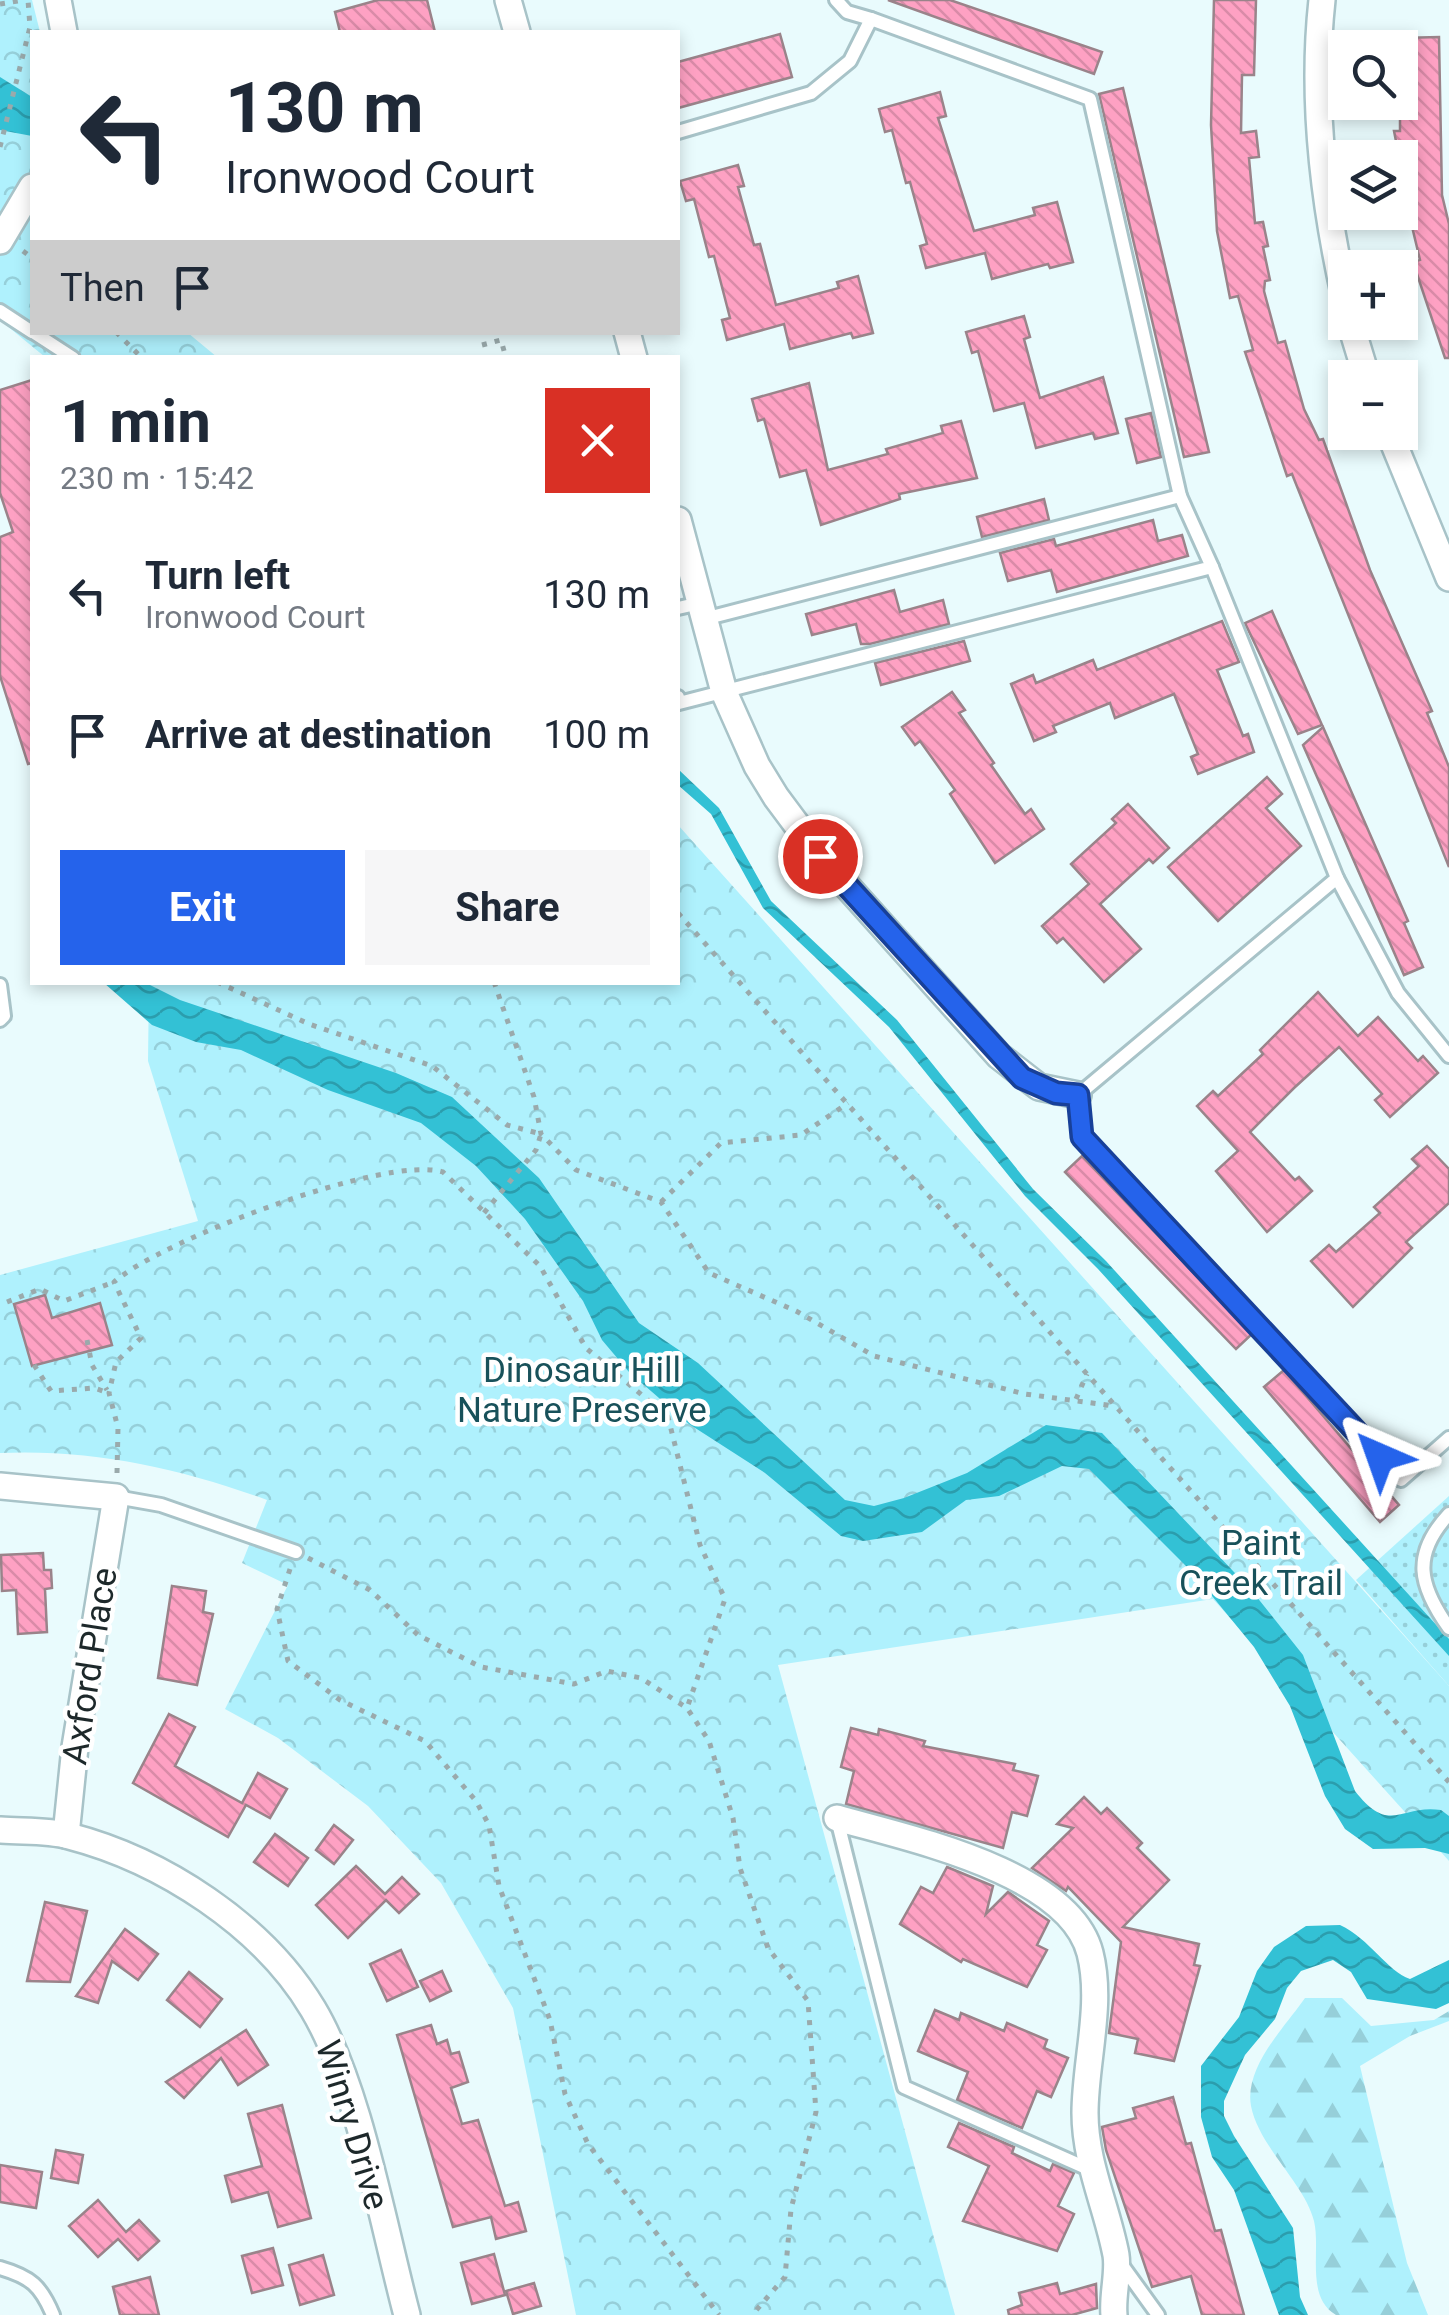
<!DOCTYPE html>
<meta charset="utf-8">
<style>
body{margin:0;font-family:Roboto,sans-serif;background:#f6f6f7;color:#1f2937;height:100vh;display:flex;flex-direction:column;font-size:38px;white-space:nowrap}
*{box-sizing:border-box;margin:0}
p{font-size:32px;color:#747a83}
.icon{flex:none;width:55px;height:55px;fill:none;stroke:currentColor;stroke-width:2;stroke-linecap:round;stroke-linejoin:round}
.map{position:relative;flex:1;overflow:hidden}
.details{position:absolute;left:30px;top:355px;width:650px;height:630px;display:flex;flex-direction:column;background:#fff;border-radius:0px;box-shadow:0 5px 15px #0003}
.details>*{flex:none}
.hud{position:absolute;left:30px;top:30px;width:650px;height:305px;border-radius:0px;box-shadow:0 5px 15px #0003;background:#fff;color:#1f2937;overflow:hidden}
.fabs{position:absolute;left:1328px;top:30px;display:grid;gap:20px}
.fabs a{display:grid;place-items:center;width:90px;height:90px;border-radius:0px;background:#fff;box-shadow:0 5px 15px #0003;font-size:50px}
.pin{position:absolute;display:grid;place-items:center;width:85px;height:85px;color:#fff;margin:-42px;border:5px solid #fff;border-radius:50%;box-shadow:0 2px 10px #0007}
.me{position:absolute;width:110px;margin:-55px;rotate:317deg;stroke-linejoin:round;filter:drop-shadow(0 0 8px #0008)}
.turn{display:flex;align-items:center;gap:35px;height:210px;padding:0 30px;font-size:45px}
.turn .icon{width:130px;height:130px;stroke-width:2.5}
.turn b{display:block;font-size:70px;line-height:85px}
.then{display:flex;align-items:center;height:95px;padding:0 30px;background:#0003;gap:20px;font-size:38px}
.round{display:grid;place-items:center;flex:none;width:105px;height:105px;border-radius:0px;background:#f6f6f7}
.summary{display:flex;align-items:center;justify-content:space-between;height:170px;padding:0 30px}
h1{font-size:60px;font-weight:700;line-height:75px}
.action{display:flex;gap:20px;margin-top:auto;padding:20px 30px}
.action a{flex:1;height:115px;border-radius:0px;background:#2563eb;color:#fff;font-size:40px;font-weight:700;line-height:115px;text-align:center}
.action a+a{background:#f6f6f7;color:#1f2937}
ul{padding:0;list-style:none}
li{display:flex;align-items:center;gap:30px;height:140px;padding:0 30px}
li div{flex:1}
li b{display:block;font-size:38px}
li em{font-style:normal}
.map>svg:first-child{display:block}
.grass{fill:url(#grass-dots)}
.forest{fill:url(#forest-firs)}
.park{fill:url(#park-crowns)}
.water{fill:url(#water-waves)}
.building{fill:url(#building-back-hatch);stroke:#9a838a;stroke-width:2.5}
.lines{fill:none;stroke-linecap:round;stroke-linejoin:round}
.lane-casing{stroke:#a8c3c8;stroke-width:18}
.street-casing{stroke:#a8c3c8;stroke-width:30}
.path{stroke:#9aaaac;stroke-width:5;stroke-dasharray:5 8;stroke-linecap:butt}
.lane{stroke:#fff;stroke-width:12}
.street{stroke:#fff;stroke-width:25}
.route-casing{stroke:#184099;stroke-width:25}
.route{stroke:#2563eb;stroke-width:18}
.labels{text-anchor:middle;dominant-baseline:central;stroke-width:9;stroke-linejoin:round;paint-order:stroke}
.park-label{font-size:35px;fill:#18515a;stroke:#fff}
.street-label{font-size:35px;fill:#1d282a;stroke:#fff}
</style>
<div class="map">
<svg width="1449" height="2315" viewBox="0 0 1449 2315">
<defs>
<pattern id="grass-dots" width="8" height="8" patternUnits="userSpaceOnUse" patternTransform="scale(2.5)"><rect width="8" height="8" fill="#aff1fd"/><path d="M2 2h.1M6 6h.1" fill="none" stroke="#96cfd9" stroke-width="1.8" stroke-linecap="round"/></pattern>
<pattern id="forest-firs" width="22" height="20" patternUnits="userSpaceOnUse" patternTransform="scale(2.5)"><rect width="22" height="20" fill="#aff1fd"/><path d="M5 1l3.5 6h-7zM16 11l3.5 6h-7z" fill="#96cfd9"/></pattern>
<pattern id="park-crowns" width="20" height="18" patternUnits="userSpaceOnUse" patternTransform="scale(2.5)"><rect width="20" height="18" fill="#aff1fd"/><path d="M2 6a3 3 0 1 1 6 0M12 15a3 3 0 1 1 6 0" fill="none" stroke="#96cfd9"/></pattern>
<pattern id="water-waves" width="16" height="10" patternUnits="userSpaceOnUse" patternTransform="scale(2.5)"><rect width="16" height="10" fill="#33c1d5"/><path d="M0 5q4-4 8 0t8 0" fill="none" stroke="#2b9dad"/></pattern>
<pattern id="building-back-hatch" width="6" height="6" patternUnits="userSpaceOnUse" patternTransform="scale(2.5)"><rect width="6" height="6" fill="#fea1c3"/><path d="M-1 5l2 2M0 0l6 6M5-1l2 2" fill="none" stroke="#d98ba8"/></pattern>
</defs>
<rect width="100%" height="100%" fill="#e9fbfd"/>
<path class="grass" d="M1449,1496v190l-93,-106z"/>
<path class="forest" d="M1305,1998h37l29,28 63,-6 15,-9v10l-39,15 -50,30 47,197 21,52h-92c-31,-18 -15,-65 -22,-94 -9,-37 -55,-74 -63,-115 -7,-39 34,-79 54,-108z"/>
<g class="park">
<path d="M0,0h32l8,32h-8v300l156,1 29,24h-172l-45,-37z"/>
<path d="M678,825l771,861v175l-236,-262 -435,66 177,650h-379l-63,-307 -72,-125 -73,-77 -90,-68 -53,-29 63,-124 -46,-22 25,-63c-88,-32 -174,-51 -267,-47v-178l198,-54 -50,-160 1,-78 529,-1z"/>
</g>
<g class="water">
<path d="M0,77l32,20v39l-32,-6z"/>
<path d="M678,769l41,39 52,93 126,119 136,169 73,72 343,378v17l-351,-387 -73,-73 -136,-169 -126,-119 -52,-94 -33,-29z"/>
<path d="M104,983h42l34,17 216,73 56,24 87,81 100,145 59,40 147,137 29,6 30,-8 63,-25 79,-48 56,8 150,158 51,64 52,136c35,45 45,13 86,19l8,6v38l-24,-6 -52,1 -28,-20 -20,-33 -35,-90 -36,-59 -60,-73 -105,-105 -27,-3 -63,30 -33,4 -44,32 -59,9 -22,-5 -76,-63 -76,-49 -60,-52 -27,-32 -19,-39 -58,-82 -49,-53 -55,-43 -93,-33 -87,-40 -45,-8 -44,-17z"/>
<path d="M1340,1925c30,14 47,46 70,54l39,-19v43l-13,6 -69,-10 -16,-27 -18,-12 -32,11 -14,17 -12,31 -30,36 -21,46v15l10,20 59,92 7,69 8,18h-29l-45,-125 -22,-33 -11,-40v-51l38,-49 18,-46 17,-24 32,-21z"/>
</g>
<g class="building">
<path d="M378,0h49l8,32h-95l-5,-20z"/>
<path d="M888,0h62l152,52 -8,22z"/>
<path d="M1214,0h42l-2,75h-12l-1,58 15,-2 3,26 -10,1 6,65 8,-1 5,24 -5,1 7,33 -5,1 -1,10 14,52 7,-2 19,68 15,31 4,-1 47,131 62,141 -5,2 22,54v100l-157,-393 -5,2 -42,-124 8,-2 -15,-54 -8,2 -13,-67 -6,-106z"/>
<path d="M780,34l12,43 -114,31v-46z"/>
<path d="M1439,37l3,158 7,29v134h-4l-32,-96 7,-2 -10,-42 -1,-36h-5l-10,-51h6v-93z"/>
<path d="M1123,88l86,364 -25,5 -85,-363z"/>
<path d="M940,92l6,24 -8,2 36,113 61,-16 -2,-7 24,-6 16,60 -23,6 -2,-4 -56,15 -7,-26 -59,15 -6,-22 7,-2 -17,-62 -4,1 -14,-53 -7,2 -6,-23z"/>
<path d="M738,165l6,21 -6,1 16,58 6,-1 16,61 63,-17 -2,-6 21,-6 15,57 -20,5 -2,-5 -61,16 -6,-25 -57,16 -5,-20 8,-2 -16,-62 -5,1 -15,-58 -8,2 -6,-20z"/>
<path d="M1024,316l6,21 -6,2 16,59 63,-21 15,56 -23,6 -2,-6 -57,15 -12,-45 -30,8 -16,-60 -6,2 -6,-21z"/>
<path d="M32,380v383l-4,1 -28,-88v-139l13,-5 -13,-39v-103z"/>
<path d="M809,383l19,87 60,-16 -2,-5 57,-16 -2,-7 20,-5 16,57 -78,16 1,5 -79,26 -15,-55 -26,7 -16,-58 -6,2 -6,-22z"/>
<path d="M1151,413l10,44 -24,6 -11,-44z"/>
<path d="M1044,499l5,21 -67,17 -5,-20z"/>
<path d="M1153,520l5,21 24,-6 6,21 -131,36 -6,-22 -43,11 -8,-28 54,-14 2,7z"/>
<path d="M894,590l6,22 43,-12 6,24 -79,20h-9l-5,-20 -44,11 -6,-21z"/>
<path d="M1272,611l50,114 -24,9 -53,-111z"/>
<path d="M1222,621l17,41 -22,8 26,66 5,-2 6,18 -56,22 -7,-17 7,-3 -24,-60 -59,24 -5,-15 -57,23 3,6 -22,9 -23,-57 22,-9 3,8 57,-23 4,10z"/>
<path d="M964,641l6,20 -89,24 -6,-22z"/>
<path d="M952,692l13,18 -6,3 35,50 -3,2 34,49 6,-5 13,20 -49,34 -45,-69 5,-4 -35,-49 -5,4 -13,-18z"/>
<path d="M1323,727l85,194 -4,2 19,44 -19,8 -101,-230z"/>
<path d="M1267,777l15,17 -16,14 35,38 -83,75 -50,-54z"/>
<path d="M1128,804l41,44 -16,15 -4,-4 -49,45 41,45 -37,33 -41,-44 -6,5 -15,-17 47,-42 -18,-20 45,-41 -4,-4z"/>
<path d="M1318,992l40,44 20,-19 40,44 5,-5 15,17 -48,44 -15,-17 7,-6 -43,-47 -45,41 -44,44 45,48 4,-3 13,14 -45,41 -51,-61 22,-20 -41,-45 16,-15 5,5 45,-42 -3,-4z"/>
<path d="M1427,1146l22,23v34l-43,39 6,6 -59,59 -42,-46 18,-16 7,7 44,-39 -6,-6 45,-41 -7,-7z"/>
<path d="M1082,1156l170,178 -16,15 -171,-177z"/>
<path d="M45,1295l7,23 48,-15 12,42 -80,21 -18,-62z"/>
<path d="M1284,1370l115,135 -19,17 -116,-135z"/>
<path d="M43,1553l1,17h7l1,18 -7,1 2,43 -29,2 -2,-44 -14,1 -1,-36z"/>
<path d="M172,1586l34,5 -3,21 10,2 -16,71 -39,-7z"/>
<path d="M169,1714l26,13 -20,39 67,37 16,-30 29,16 -17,29 -24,-13 -18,32 -95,-54z"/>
<path d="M851,1728l27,7 1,-6 46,12 -2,5 92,18 -2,6 25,6 -11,40 -15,-4 -9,36 -157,-44 8,-33 -13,-4z"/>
<path d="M1084,1797l17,17 6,-6 35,35 -5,5 32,32 -46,47 76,17 -5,21 6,1 -26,95 -39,-8 3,-14 -29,-6 12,-91 -53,-55 -2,4 -34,-23 41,-40 -16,-4z"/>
<path d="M334,1825l19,15 -19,24 -18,-14z"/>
<path d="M275,1834l33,24 -20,28 -34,-24z"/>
<path d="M356,1866l29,28 17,-17 17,17 -20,19 -13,-13 -38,38 -32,-33z"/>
<path d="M947,1867l46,19 -7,28 22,-22 41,29 -12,24 10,5 -20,37 -64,-28 -2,3 -61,-38 21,-37 12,6z"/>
<path d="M45,1902l42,9 -17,71 -43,-1z"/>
<path d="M125,1929l33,25 -20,26 -26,-19 -14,42 -22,-7z"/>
<path d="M401,1950l17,37 -31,14 -17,-37z"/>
<path d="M442,1971l9,20 -21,10 -10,-20z"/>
<path d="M189,1972l33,27 -22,28 -33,-27z"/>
<path d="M935,2010l24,10 2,-7 43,18 3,-8 40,17 -3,8 24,10 -17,39 -14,-6 -15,37 -65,-28 11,-28 -50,-21z"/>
<path d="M431,2025l6,19 10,-4 4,14 8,-2 9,30 -17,6 11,36 16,-4 27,86 13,-4 8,29 -30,8 -5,-22 -38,10 -56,-192z"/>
<path d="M246,2030l22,35 -30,20 -17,-27 -37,40 -18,-16z"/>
<path d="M1173,2097l13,47 5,-1 24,88 6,-1 23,85h-42l-11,-39 -39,11 -46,-137 -4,-23 34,-9 -3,-10z"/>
<path d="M282,2105l29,113 -33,9 -10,-35 -36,10 -7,-26 37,-10 -14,-52z"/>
<path d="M959,2123l55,24 -2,6 38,18 3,-7 21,9 -16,33 16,8 -17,37 -94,-30 26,-55 -41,-19z"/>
<path d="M56,2150l27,5 -5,28 -27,-5z"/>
<path d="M0,2165l42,7 -6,36 -36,-6z"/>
<path d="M98,2200l28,32 13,-12 20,21 -21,19 -20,-21 -20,18 -29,-31z"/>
<path d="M273,2248l10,37 -31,8 -10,-37z"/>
<path d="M494,2254l11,41 -33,9 -11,-41z"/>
<path d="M323,2255l11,40 -34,10 -11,-40z"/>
<path d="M150,2277l9,38h-39l-7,-28z"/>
<path d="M534,2283l7,23 -28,8 -7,-23z"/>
<path d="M1057,2283l3,11 36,-10 1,24 -25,7h-63l-1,-5 14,-5 -3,-12z"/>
</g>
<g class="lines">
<defs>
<g id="lane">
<path d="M836,0l11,12 24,7"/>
<path d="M678,132l133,-39 39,-32 21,-42 219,80 90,397 -476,123"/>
<path d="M0,311l32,21"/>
<path d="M33,332l40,26"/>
<path d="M1212,567l125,311 -259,217 4,42 319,343 48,-42"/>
<path d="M678,608l22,-5"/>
<path d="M678,697l1,6 533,-136 -32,-71"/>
<path d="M1337,878l61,115 51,63"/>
<path d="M0,985l4,31 -4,4"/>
<path d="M116,1497l45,8 135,47"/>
<path d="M1449,1514c-38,41 -30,72 0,114"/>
<path d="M837,1819l67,268 189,84"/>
<path d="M1119,2261l39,54"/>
<path d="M0,2268c31,9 41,18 53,47"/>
</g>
<g id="street">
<path d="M58,0l6,32"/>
<path d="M508,0l9,32"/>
<path d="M1322,0c-11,100 1,200 23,298"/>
<path d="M0,241l32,-54"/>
<path d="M1350,322l17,56"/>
<path d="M627,332l7,26"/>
<path d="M1389,432l60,146"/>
<path d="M678,520l46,172 33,74 19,31 44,59 179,200 40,31 39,8"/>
<path d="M0,1486l116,11 -41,250 -9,88"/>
<path d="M837,1818c69,20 232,53 253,135 13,51 -5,109 -5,160 0,50 22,94 31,142 3,18 -4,40 -2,60"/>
<path d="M0,1830c22,2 47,0 69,6 93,24 194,89 244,173 46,77 70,216 94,306"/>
</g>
</defs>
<use href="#lane" class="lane-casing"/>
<use href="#street" class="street-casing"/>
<g class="path">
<path d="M0,4l24,-4"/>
<path d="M0,147l30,-120 -2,-27"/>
<path d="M23,251l9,7"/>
<path d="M116,332l26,26"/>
<path d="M482,345l19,-5 5,18"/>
<path d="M678,913l771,869"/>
<path d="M217,982l92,42 123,42 75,59 34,9 -5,16 -53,64"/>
<path d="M494,982l40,115 7,37 35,36 85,32 48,71 87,38 78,45 151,38 89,12"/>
<path d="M661,1202l60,-59 80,-8 47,-32"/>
<path d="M7,1302l33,-13 24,12 50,-19"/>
<path d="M87,1340l5,25 15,25"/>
<path d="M34,1365l17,26 43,-3 15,5"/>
<path d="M1076,1399l11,-25"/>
<path d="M117,1473l1,-45 -9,-35 7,-31 25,-24 -27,-56c46,-41 272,-128 329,-110l97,94 46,82 82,69 32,128 25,54 -38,109"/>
<path d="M308,1558l62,32 48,45 63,32 93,17 33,-13 34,7 46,30 22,33 24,77 7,50 28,80 40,53 8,111 -25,97 -6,68 -33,38"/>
<path d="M290,1569l-13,40 11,52 52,39 85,41 51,60 13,24 10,61 51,134 15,74 23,50 131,171"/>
</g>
<use href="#lane" class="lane"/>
<use href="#street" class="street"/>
</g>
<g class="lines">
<defs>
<path id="route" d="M820,856l202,222 34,15 22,2 4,42 298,320"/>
</defs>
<use href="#route" class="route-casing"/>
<use href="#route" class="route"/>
</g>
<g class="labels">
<g class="park-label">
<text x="582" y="1370">Dinosaur Hill<tspan x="582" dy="40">Nature Preserve</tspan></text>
<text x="1261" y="1543">Paint<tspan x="1261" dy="40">Creek Trail</tspan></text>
</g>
<g class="street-label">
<text transform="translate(90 1666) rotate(-81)">Axford Place</text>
<text transform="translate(352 2125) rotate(73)">Winry Drive</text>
</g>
</g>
</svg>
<div class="fabs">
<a><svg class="icon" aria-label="search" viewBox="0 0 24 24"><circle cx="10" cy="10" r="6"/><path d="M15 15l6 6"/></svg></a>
<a><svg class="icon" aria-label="layers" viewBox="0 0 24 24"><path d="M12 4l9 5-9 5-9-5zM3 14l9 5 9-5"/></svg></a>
<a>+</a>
<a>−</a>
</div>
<div class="pin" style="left:820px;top:856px;background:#d93025"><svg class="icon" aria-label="arrive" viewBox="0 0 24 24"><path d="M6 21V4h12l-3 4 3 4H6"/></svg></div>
<svg class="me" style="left:1380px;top:1457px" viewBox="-20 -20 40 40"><path d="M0-17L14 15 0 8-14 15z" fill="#2563eb" stroke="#fff" stroke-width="4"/></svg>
<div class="hud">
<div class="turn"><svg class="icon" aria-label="left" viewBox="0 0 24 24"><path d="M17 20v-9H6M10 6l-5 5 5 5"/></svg><div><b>130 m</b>Ironwood Court</div></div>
<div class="then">Then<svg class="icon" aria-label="arrive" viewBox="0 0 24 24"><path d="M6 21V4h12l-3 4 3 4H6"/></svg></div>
</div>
<section class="details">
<div class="summary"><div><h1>1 min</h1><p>230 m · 15:42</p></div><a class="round" style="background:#d93025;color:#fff"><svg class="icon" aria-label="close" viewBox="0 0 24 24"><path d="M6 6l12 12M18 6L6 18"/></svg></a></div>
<ul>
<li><svg class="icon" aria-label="left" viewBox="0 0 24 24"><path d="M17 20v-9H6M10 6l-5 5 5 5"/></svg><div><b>Turn left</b><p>Ironwood Court</p></div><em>130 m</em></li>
<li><svg class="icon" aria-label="arrive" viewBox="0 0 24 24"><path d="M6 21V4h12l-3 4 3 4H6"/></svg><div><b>Arrive at destination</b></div><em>100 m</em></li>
</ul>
<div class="action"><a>Exit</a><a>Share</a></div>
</section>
</div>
